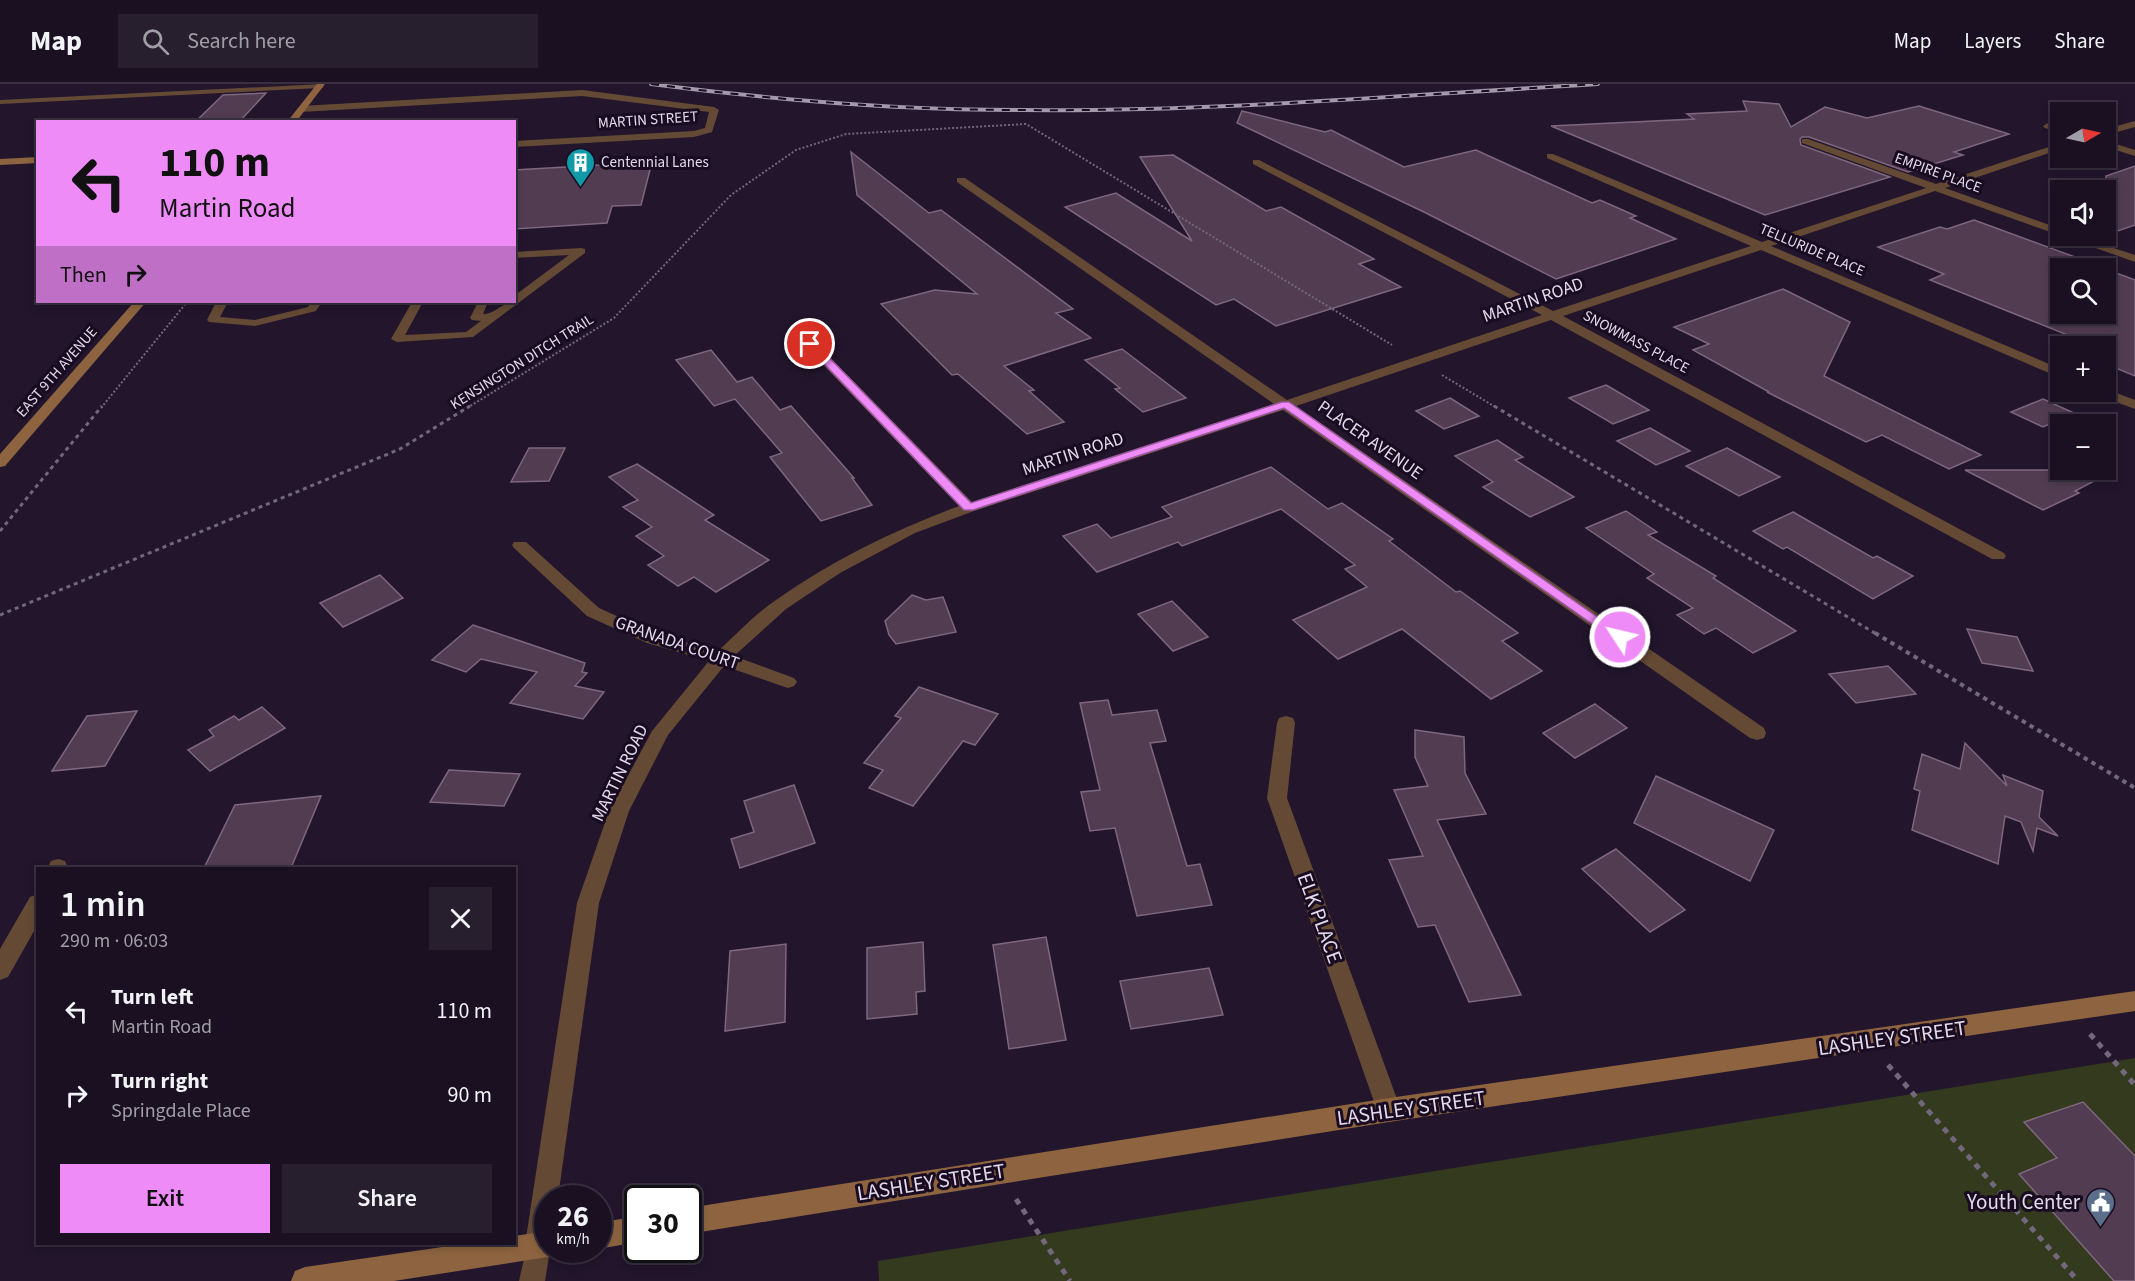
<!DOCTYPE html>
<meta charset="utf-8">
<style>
body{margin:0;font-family:"Source Sans 3",sans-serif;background:#271e2e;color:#f1f3f6;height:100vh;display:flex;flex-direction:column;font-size:22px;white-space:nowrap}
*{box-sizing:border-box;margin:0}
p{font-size:20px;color:#9f9da5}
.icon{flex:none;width:33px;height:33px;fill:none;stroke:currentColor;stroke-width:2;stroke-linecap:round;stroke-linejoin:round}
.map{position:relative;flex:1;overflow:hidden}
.panel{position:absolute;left:36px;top:783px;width:480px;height:378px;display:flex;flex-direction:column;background:#1a1021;border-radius:0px;box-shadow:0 3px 9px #0003,0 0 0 2px #38303f}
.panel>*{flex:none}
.hud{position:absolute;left:36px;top:36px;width:480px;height:183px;border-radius:0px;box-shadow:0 3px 9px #0003,0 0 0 2px #38303f;background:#ef8bf7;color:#111;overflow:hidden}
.needle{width:39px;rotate:81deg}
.controls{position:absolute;left:2050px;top:18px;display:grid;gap:12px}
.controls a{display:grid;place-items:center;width:66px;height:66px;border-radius:0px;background:#1a1021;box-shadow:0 3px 9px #0003,0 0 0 2px #38303f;font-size:30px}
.speed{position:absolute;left:534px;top:1101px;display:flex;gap:12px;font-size:30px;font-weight:700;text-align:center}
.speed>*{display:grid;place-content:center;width:78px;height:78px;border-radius:50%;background:#1a1021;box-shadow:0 3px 9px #0003,0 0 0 2px #38303f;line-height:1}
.speed small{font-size:15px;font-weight:400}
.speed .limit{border:3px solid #111;border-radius:9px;background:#fff;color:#111}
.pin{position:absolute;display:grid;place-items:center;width:51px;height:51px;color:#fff;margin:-26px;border:3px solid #fff;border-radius:50%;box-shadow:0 2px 6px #0007}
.me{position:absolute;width:66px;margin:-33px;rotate:305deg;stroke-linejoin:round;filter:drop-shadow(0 0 4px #0008)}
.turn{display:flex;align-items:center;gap:21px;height:126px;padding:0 24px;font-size:27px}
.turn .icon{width:78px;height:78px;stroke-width:2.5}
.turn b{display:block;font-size:42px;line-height:51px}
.then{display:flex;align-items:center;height:57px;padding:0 24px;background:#0003;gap:12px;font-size:22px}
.round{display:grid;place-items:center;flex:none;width:63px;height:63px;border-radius:0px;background:#271e2e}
.summary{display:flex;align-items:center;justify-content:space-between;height:102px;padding:0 24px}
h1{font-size:36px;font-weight:600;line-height:45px}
.primary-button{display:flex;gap:12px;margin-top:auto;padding:12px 24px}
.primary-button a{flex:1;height:69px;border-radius:0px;background:#ef8bf7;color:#111;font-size:24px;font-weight:600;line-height:69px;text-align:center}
.primary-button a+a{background:#271e2e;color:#f1f3f6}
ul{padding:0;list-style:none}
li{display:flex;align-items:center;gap:18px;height:84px;padding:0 24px}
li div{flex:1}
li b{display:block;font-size:22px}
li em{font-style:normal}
header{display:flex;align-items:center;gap:36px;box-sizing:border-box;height:84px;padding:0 30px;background:#1a1021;border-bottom:2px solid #38303f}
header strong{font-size:28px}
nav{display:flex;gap:33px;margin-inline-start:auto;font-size:21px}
.search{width:420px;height:54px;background:#271e2e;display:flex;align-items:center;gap:15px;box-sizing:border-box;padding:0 21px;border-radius:0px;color:#9f9da5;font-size:22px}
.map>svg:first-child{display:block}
.green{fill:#343a1e}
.building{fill:#513c52;stroke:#7e677e;stroke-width:1.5}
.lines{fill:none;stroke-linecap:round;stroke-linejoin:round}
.path-far3{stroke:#72677b;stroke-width:2;stroke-dasharray:2 2;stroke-linecap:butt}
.path-far2{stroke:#72677b;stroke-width:3;stroke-dasharray:4 4;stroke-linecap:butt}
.path-far1{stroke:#72677b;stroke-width:4;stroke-dasharray:4.5 4.5;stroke-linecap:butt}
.path{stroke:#72677b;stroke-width:5;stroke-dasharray:6 6;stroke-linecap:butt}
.lane{fill:#644a34;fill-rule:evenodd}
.street{fill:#644a34;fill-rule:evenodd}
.secondary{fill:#8d643f;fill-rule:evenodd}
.rail-casing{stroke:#a399ab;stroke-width:4}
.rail{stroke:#190c22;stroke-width:2;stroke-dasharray:8;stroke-linecap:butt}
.route{fill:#ef8bf7;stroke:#9b5aa1;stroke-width:1.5}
.labels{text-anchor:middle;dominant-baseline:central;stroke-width:6;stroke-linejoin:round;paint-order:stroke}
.far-street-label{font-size:15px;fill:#e2d9e9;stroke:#190c22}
.far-poi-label{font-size:15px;fill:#e2d9e9;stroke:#190c22;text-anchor:start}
.street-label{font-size:18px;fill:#e2d9e9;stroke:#190c22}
.near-street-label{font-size:21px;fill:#e2d9e9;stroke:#190c22}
.near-poi-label{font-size:21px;fill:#e2d9e9;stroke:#190c22;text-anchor:end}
</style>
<header>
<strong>Map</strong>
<div class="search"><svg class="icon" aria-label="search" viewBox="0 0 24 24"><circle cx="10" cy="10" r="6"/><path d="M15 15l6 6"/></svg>Search here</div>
<nav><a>Map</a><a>Layers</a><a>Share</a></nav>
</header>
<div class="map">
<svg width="2135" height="1197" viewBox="0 0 2135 1197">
<rect width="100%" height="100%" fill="#22152c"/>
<path class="green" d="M2135,974v223h-1256l-1,-20z"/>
<g class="building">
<path d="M266,9l-27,29h-44l28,-27z"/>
<path d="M1743,17l36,3 12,23 34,-20 42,11 52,-12 90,28 -55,18 9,3 -55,17 -99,-35h-7l-2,2 1,6 89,32 -125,38 -214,-89 143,-7 -7,-5 60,-3z"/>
<path d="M1242,27l83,21 6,-2 73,37 72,-17 116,53 8,-3 36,16 -6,2 46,21 -120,40 -132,-67 -187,-89z"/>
<path d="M851,68l78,61 12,-3 132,99 -17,4 35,25 -87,28 30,24 -5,1 35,31 -37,12 -69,-60 -6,1 -71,-71 54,-14 42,4 -120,-99z"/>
<path d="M1173,71l93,56 15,-4 93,52 -15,5 42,23 -125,39 -42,-27 -18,6 -151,-98 51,-14 76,48 -52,-84z"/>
<path d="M652,78l-11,43 -29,1 -5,17 -93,6v-59z"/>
<path d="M2135,82v59l-29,10v-59z"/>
<path d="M1974,136l131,48h-44v46h45v-45l29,11v96l-29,-12v-18h-11l-165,-66 14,-6 -66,-27 62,-20 7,2z"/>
<path d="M1783,205l67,33 -26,54 157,79 -32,14 -67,-34 -16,7 -99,-50h2l-76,-42 16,-6 -35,-17z"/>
<path d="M1122,265l64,49 -43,14 -28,-23 5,-1 -35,-28z"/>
<path d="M711,266l26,32 15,-5 28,33 11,-4 63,72h-2l20,27 -51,16 -51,-64 12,-4 -47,-54 -21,7 -38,-46z"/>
<path d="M1606,301l43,25 -36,14 -44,-26z"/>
<path d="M1450,314l29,18 -35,13 -28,-18z"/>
<path d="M2043,315l31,14 -31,14 -32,-15z"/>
<path d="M1650,344l40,23 -34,14 -39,-24z"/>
<path d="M1497,356l26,17 -8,3 59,37 -44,20 -47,-30 10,-5 -38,-26z"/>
<path d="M529,364h36l-16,33 -38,1z"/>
<path d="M1727,364l53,29 -41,19 -53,-30z"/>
<path d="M637,380l77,51 -9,5 64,40 -53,32 -22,-15 -16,9 -30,-21 16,-9 -28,-20 16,-9 -29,-20 15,-7 -29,-23z"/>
<path d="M1271,383l57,42 14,-6 51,36 -4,2 67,51 4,-1 58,42 -16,8 40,30 -51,28 -89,-70 -64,30 -45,-39 74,-33 -22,-18 10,-4 -74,-56 -99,37 -4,-4 -81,30 -34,-36 34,-12 14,14 61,-21 -10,-10z"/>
<path d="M1965,386h150l-40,21 4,2 -36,17z"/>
<path d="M1626,427l31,21 -9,3 68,41 -3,2 83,53 -43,22 -37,-25 -12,6 -27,-19 16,-7 -46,-30 7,-4 -68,-46z"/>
<path d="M1793,428l80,46 4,-2 36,20 -40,23 -86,-52 -4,2 -30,-18z"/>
<path d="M380,491l23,23 -60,29 -23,-24z"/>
<path d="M912,511l14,5 17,-3 13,35 -60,12 -7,-9 -4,-14z"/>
<path d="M1172,517l36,36 -35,14 -35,-37z"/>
<path d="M473,541l112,38 -3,9 5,1 -12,13 29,6 -21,27 -73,-16 27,-31 -56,-13 -15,13 -34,-12z"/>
<path d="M1967,545l50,8 16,34 -51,-8z"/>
<path d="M1888,582l28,28 -60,9 -27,-29z"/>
<path d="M919,603l79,27 -23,31 -12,-4 -50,65 -44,-18 14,-18 -19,-7 37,-45 -6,-2z"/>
<path d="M1108,616l4,15 45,-5 9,31 -16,2 37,123 13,-2 12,41 -75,11 -22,-88 -25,3 -9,-39 19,-2 -20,-87z"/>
<path d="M1595,620l32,24 -52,30 -32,-25z"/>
<path d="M262,623l23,21 -75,43 -22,-21 26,-14 -5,-6 25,-14 5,4z"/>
<path d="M137,627l-32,55 -53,5 35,-55z"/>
<path d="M1415,646l49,7 1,36 21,41 -49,6 84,175 -52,7 -34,-77 -17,2 -29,-67 34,-4 -29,-66 34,-4 -13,-29z"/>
<path d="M1965,659l42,43 -4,-11 40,16 -4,26 19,19 -21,-8 -4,23 -12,-29 -16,-6 -7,48 -86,-34 8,-39 -6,-2 8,-35 38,15z"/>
<path d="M449,686l71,4 -16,32 -74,-4z"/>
<path d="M1656,692l118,54 -24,51 -116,-58z"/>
<path d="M794,701l21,58 -75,25 -9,-29 23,-7 -10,-31z"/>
<path d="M321,712l-30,72h-87l31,-63z"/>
<path d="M1616,765l69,61 -35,22 -68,-63z"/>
<path d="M1046,853l20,103 -57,9 -16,-104z"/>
<path d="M923,858l2,49 -9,1 1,22 -50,5v-71z"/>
<path d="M786,860l-1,78 -60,9 5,-80z"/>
<path d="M1209,884l14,47 -92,14 -11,-48z"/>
<path d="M2083,1018l52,54v125h-21l-95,-107 38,-16 -33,-36z"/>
</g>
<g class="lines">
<g class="path-far3">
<path d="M1442,291l55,33"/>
<path d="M101,324l86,-106"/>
<path d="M467,324l147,-90 117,-123 65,-45 50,-16 180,-10 366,221"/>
</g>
<g class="path-far2">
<path d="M1494,322l384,229"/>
<path d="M0,447l102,-125"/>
<path d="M0,531l400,-166 70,-43"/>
</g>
<path class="path-far1" d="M1875,549l260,155"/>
<g class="path">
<path d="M2090,950l45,51"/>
<path d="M1888,981l190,216"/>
<path d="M1016,1115l54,82"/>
</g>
<g class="lane">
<path d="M323,0v4h-3l-320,16v-4z"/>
<path d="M581,164l4,1v4l-112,84 -76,5 -6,-3 21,-37h11l-18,33 61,-3 15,-11 -9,-1 -2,-2 8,-16h10l-5,12c13,0 19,-12 31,-12v-6l55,-41 -55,3v-6z"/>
<path d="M216,218h12l-8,15 35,3 53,-13 3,-5h11l-6,9 -61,15 -46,-4 -2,-2z"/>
<path d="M538,1149l9,3 1,14h2l-5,31h-26l10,-45z"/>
</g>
<g class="street">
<path d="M582,6l132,17 5,3 -7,22 -18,5 -180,10v-6l180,-10 11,-3 4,-16 -127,-16 -281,16 -4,-3 4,-3z"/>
<path d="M2135,37v6l-29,8v-6z"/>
<path d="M2048,39l13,4v6l-16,-5 -2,-2z"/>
<path d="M1802,55h6l128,45 125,-41v6l-116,39 116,41v7h16l58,19v7l-200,-71 -164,55 290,123v9l-300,-128 -198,66 441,237 2,3 -2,3h-12l-441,-239 -255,86 468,322 2,5 -2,5 -7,2 -7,-2 -467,-328 -309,101 -59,22 -75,40 -54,36 -52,47 60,22 3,4 -3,4 -6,2 -6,-2 -58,-20 -56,69 -39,76 -30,92 -41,295h-10v52h2l-3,4 -9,4 -9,-4 -4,-9 52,-342 32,-92 43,-80 57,-70 -62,-18 -60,-27 -73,-68 -2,-3 2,-3h12l73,66 60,27 59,16c19,-17 37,-37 58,-51 57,-40 118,-70 183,-94l-153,-159 -2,-3 2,-3h8l158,161 302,-98 -317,-222v-4h8l322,222 255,-85 -289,-151v-4h6l294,151 198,-65 -204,-88v-4h6l209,88 164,-54 -124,-45z"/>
<path d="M2106,57l29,9v6l-29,-9z"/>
<path d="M2106,305l29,11v9l-38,-14 -2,-3h11z"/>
<path d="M1286,632l7,2 2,5 -8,75 114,312 -3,8 -9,4 -9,-4 -3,-8 -110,-312 10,-75 2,-5z"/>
<path d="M58,775l7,2 3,7h-21l4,-7z"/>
<path d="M38,810v30l-30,53 -8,3v-31l30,-52z"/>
</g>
<g class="secondary">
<path d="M317,0h8l-29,38h-9z"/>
<path d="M38,73v6l-38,2v-6z"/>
<path d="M134,218h12l-141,164 -5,1v-13z"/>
<path d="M2135,907v20l-746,111 -701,112v-26l701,-110z"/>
<path d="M638,1132v26l-40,7v-26z"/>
<path d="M548,1147v19h11l-2,3 -9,4 -154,24h-103l4,-10 10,-4 158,-23h51v-8z"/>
</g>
<defs>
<path id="rail" d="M651,0c123,16 246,26 371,26 192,2 384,-15 576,-26"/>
</defs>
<use href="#rail" class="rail-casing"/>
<use href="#rail" class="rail"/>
</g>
<path class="route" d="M807,258h7l157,161 311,-101h7l337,235 -2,3h-9l-331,-232 -311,102h-9l-157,-164z"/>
<defs>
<symbol id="building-pin" viewBox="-11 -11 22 30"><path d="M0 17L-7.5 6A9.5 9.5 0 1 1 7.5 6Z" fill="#0f9aa8" stroke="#190c22"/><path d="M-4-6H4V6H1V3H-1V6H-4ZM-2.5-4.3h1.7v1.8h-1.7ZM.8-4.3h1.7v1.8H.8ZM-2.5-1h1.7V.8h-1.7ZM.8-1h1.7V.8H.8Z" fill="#fff"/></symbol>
<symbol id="civic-pin" viewBox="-11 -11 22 30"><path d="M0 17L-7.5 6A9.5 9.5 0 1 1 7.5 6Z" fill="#5c6f8a" stroke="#190c22"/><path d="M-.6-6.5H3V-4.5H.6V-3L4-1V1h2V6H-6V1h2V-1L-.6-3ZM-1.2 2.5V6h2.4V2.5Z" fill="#fff"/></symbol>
</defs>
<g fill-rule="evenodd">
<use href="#building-pin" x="564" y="62" width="33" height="45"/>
<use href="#civic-pin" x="2084" y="1102" width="33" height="45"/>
</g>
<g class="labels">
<g class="far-street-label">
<text transform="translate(648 36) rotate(-4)">MARTIN STREET</text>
<text transform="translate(1938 89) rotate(20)">EMPIRE PLACE</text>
<text transform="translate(1812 166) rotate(23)">TELLURIDE PLACE</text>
<text transform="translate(1636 258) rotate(28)">SNOWMASS PLACE</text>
<text transform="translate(522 278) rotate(-32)">KENSINGTON DITCH TRAIL</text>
<text transform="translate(57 288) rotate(-49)">EAST 9TH AVENUE</text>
</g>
<g class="far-poi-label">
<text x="601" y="78">Centennial Lanes</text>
</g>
<g class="street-label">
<text transform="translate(1533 216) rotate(-19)">MARTIN ROAD</text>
<text transform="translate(1370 356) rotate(35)">PLACER AVENUE</text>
<text transform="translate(1073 370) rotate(-18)">MARTIN ROAD</text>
<text transform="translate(677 559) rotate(19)">GRANADA COURT</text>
<text transform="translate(620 689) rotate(-64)">MARTIN ROAD</text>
</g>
<g class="near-street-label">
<text transform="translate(1320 834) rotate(70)">ELK PLACE</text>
<text transform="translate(1892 954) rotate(-8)">LASHLEY STREET</text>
<text transform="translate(1411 1024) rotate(-8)">LASHLEY STREET</text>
<text transform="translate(931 1098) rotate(-9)">LASHLEY STREET</text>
</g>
<g class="near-poi-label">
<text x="2080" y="1118">Youth Center</text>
</g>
</g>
</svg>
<div class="controls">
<a><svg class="needle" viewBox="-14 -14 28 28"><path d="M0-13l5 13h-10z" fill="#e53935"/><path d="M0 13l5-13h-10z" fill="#9f9da5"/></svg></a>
<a><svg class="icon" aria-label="sound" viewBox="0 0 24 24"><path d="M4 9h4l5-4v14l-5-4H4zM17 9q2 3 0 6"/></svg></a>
<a><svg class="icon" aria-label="search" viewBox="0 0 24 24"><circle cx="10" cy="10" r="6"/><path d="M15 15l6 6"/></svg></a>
<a>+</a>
<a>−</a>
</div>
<div class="speed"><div>26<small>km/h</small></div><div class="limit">30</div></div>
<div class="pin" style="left:810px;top:260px;background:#d93025"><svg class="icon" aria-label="arrive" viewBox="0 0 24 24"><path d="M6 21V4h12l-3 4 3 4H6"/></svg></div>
<svg class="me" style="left:1620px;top:553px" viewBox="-20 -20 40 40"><circle r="17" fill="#ef8bf7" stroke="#fff" stroke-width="3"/><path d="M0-11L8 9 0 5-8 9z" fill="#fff"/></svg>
<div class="hud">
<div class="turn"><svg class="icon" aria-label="left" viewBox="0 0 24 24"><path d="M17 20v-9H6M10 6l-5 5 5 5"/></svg><div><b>110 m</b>Martin Road</div></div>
<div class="then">Then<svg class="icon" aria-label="right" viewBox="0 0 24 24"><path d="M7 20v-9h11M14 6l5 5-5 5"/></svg></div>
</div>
<section class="panel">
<div class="summary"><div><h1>1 min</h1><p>290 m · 06:03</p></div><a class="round"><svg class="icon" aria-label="close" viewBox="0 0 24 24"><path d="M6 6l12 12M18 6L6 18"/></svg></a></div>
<ul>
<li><svg class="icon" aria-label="left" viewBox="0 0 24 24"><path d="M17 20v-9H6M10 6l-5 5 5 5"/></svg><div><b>Turn left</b><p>Martin Road</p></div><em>110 m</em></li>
<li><svg class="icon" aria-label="right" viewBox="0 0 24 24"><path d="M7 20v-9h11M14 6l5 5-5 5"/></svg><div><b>Turn right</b><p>Springdale Place</p></div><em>90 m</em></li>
</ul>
<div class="primary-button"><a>Exit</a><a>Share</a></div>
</section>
</div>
